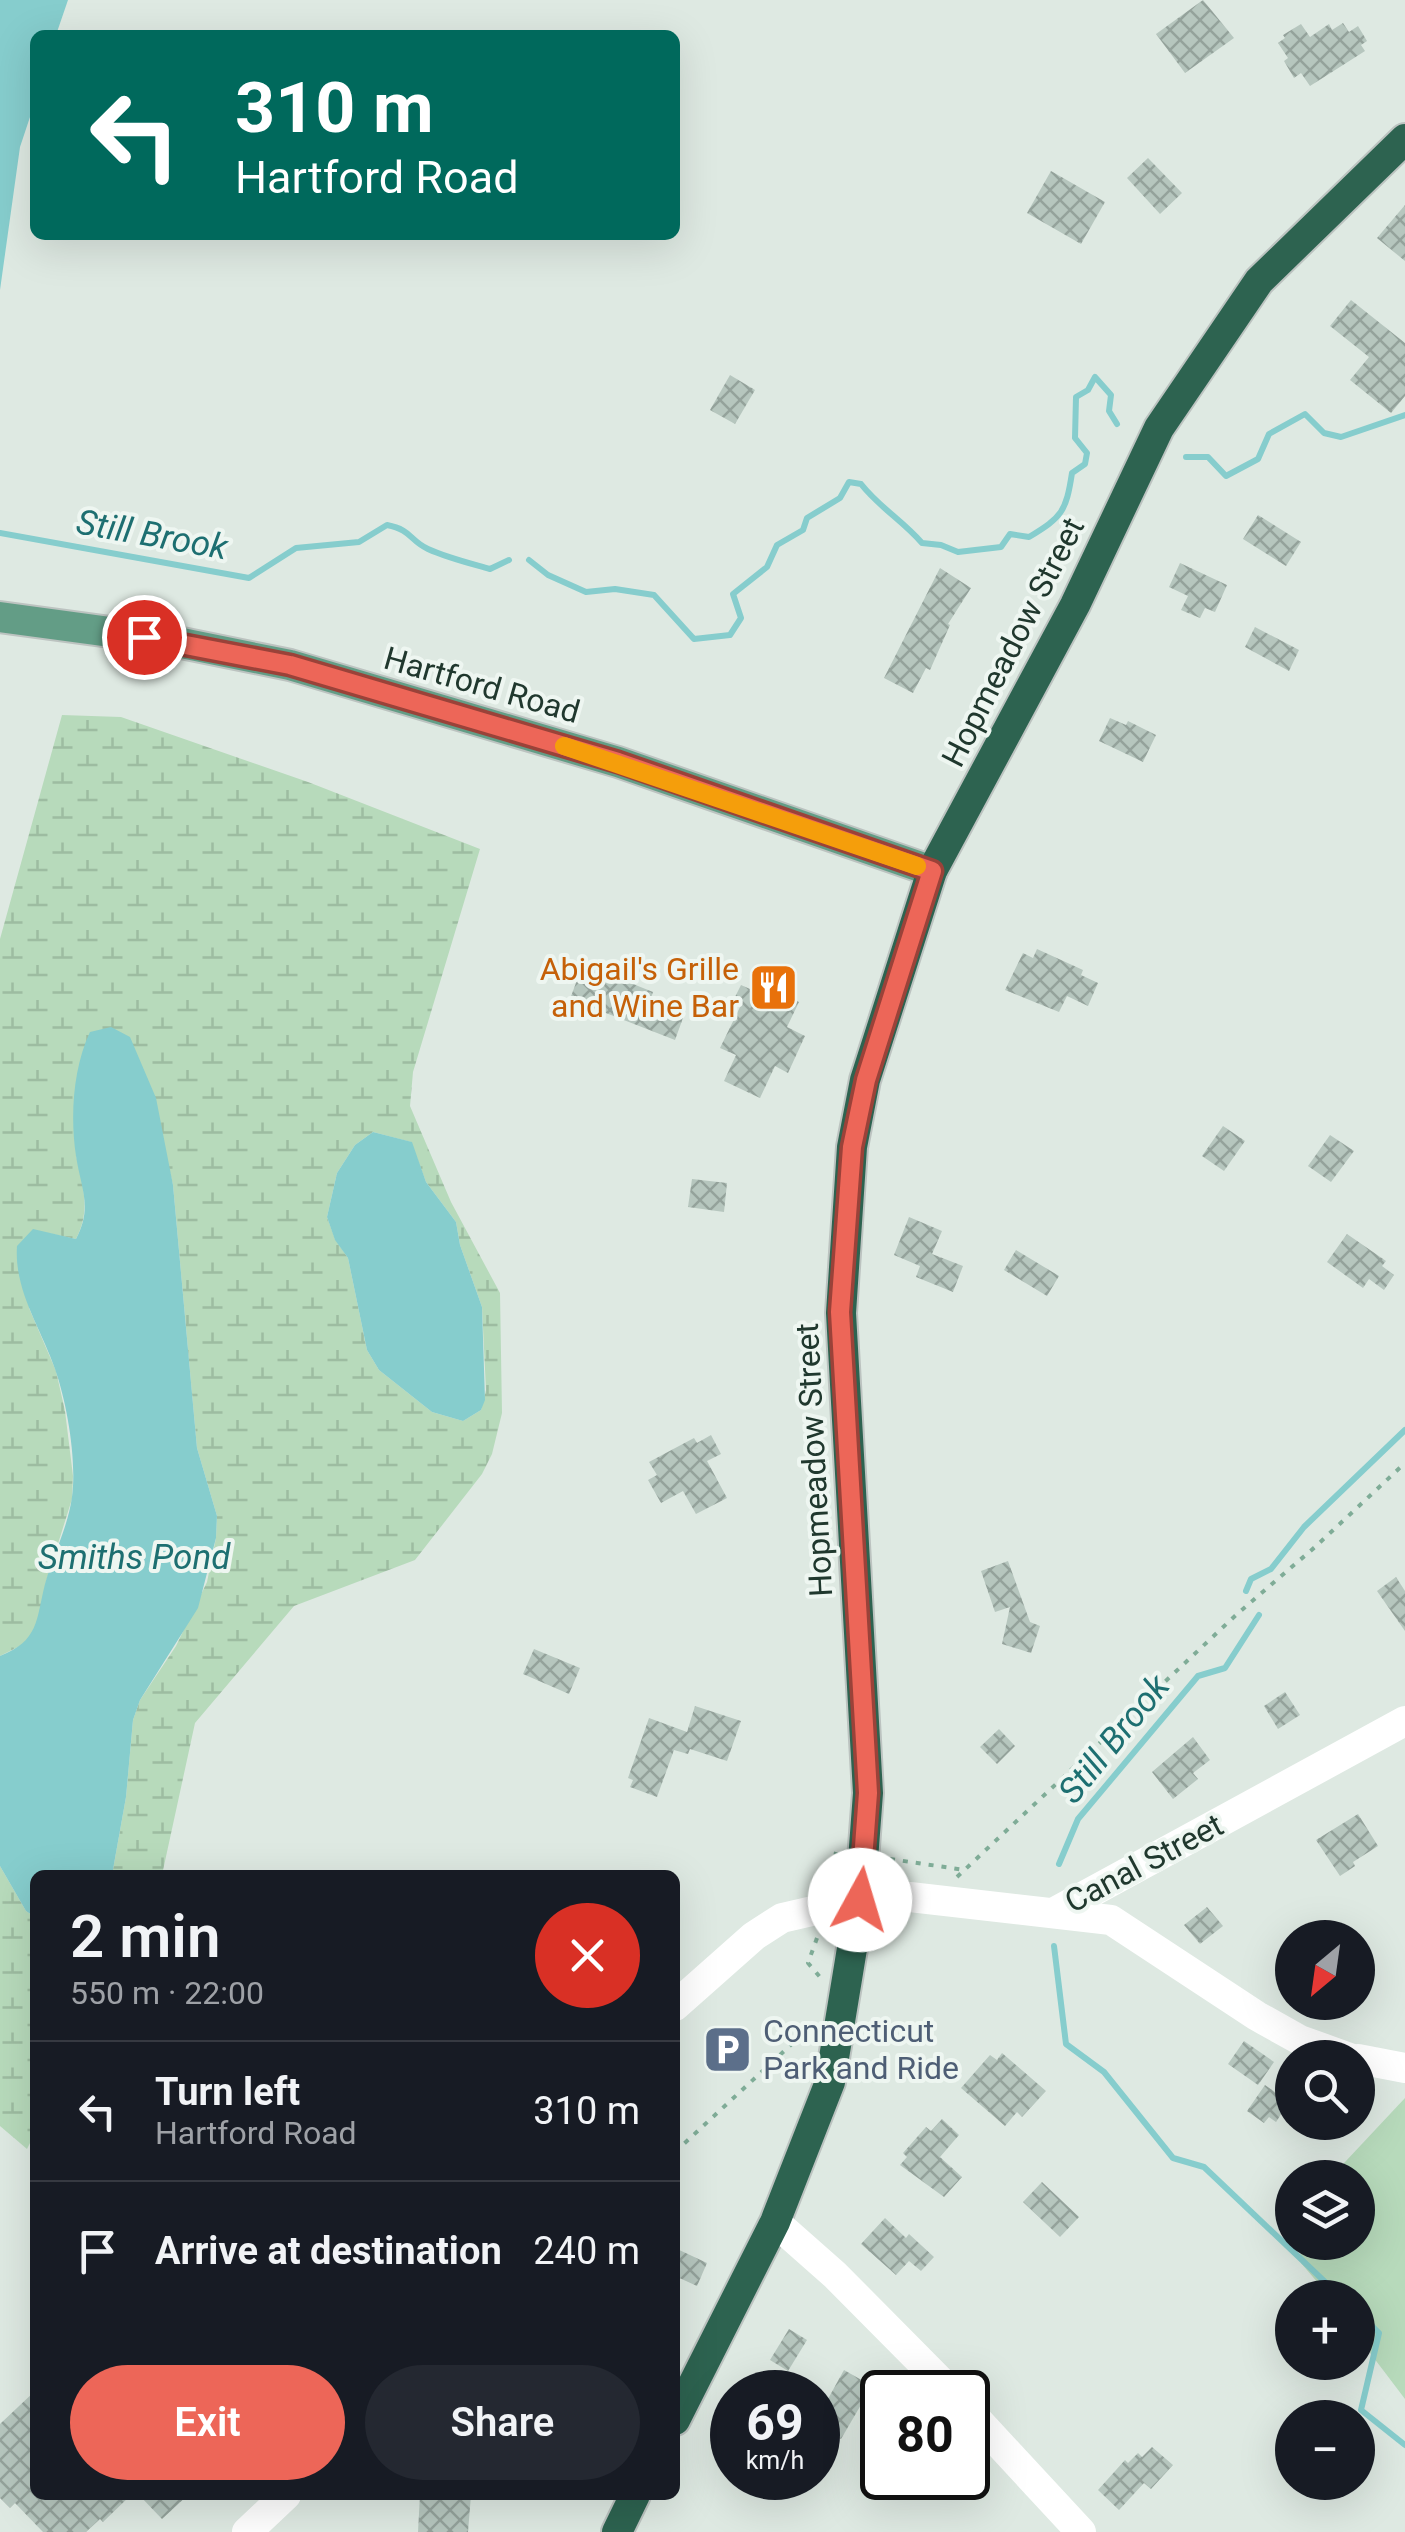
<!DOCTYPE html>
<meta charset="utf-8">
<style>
body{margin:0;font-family:Roboto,sans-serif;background:#242831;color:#f1f3f6;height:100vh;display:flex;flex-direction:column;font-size:38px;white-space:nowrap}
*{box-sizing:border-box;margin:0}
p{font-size:32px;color:#9ea1a6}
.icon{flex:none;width:55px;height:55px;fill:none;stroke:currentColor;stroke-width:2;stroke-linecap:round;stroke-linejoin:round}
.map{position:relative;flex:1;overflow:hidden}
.panel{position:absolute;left:30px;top:1870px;width:650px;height:630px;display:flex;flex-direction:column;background:#171b24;border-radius:15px;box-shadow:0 10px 40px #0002}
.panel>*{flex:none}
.guide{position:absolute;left:30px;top:30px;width:650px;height:210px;border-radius:15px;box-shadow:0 10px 40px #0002;background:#00695c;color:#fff;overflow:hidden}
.needle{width:65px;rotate:209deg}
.tools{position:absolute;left:1275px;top:1920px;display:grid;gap:20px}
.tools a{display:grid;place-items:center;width:100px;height:100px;border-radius:50%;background:#171b24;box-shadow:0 10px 40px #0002;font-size:50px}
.speed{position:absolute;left:710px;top:2370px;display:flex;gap:20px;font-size:50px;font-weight:700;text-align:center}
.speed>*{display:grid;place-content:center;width:130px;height:130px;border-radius:50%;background:#171b24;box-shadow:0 10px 40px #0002;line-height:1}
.speed small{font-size:25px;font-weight:400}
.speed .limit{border:5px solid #111;border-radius:15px;background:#fff;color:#111}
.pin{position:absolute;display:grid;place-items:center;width:85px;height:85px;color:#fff;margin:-42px;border:5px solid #fff;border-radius:50%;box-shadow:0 2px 10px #0007}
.me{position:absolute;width:110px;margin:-55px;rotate:6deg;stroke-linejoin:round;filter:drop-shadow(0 0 8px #0008)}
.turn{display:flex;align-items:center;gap:35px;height:210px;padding:0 40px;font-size:45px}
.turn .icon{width:130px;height:130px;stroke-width:2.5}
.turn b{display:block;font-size:70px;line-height:85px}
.round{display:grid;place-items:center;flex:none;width:105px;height:105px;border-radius:52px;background:#242831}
.head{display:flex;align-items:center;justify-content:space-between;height:170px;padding:0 40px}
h1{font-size:60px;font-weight:600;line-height:75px}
.action{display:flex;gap:20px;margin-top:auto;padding:20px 40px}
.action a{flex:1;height:115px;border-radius:60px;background:#ed6658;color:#fff;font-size:40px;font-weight:600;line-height:115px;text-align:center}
.action a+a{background:#242831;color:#f1f3f6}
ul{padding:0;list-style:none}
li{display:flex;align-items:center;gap:30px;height:140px;padding:0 40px;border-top:2px solid #363941}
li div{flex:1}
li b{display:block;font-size:38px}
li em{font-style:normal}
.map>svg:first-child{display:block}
.wetland{fill:url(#wetland-marsh);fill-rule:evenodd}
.green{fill:#b7dabb}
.water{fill:#86cdcd}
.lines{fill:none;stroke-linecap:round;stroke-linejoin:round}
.stream{stroke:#86cdcd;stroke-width:6}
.building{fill:url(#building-cross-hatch)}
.major-casing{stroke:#bcc3c0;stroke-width:34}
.highway-casing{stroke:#bcc3c0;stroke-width:34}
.path{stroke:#7fac97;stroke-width:4;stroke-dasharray:5 8;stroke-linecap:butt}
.minor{stroke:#fff;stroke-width:30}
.major{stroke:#639d86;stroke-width:30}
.highway{stroke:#2d6350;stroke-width:30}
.route-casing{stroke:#9a4239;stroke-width:25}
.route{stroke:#ed6658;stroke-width:18}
.slow{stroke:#f59e0b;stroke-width:18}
.labels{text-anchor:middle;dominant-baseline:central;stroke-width:8;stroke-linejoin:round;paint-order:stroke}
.street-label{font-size:32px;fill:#20382e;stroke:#eef6f1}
.food-label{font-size:32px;fill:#c56008;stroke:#eef6f1;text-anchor:end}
.service-label{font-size:32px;fill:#4e5e75;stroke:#eef6f1;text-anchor:start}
.water-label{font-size:35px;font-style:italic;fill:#1d6f71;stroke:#eef6f1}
</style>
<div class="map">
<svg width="1405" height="2532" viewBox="0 0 1405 2532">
<defs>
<pattern id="wetland-marsh" width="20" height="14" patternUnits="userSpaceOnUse" patternTransform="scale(2.5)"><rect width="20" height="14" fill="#b7dabb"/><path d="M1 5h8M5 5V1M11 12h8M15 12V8" fill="none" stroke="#9dbca1"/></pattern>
<pattern id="building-cross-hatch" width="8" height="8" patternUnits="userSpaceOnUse" patternTransform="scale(2.5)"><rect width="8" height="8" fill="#b6c6be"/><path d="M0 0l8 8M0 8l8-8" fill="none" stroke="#94a29b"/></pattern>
</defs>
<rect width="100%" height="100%" fill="#dee9e2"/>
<g class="wetland">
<path d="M62,715l59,2 187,65 172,67 -67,223 -3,34 41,96 49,91 2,120 -10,41 -10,20 -67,86 -121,46 -99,117 -33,152h-50l14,-78 7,-77 7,-20 36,-54 31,-64 9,-44 1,-22 -20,-68 -24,-263 -5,-21 -92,-9c7,31 15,55 0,84l-43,-9 -4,78 27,63 9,40 8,65 -1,23 -26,83 -9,43 -11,18 -26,13v-717zM373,1132l38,10 15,40 30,40 4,23 22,62 4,83 -5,20 -18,11 -31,-9 -53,-42 -12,-20 -19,-92 -13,-19 -8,-22 10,-44 18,-28z"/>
<path d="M0,1866l26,45 9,6v216l-8,16 -27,-23z"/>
</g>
<path class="green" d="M1405,2098v301l-47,-62v-39l-28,-1 -29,-34 -1,-20 58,-1v-64l-27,-1z"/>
<g class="water">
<path d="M0,0h68l-12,35h-21v67l-15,45 -20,143z"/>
<path d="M111,1027l19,10 26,61 17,87 24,263 20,68 -1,22 -18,70 -58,92 -7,20 -7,77 -14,78h-77v42l-9,-6 -26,-45v-210c39,-15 36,-36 45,-72 8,-29 23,-57 27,-87 5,-37 -5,-94 -17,-128 -14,-41 -41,-78 -38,-123l16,-17 43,10c17,-32 5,-50 0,-83 -6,-40 -3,-88 14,-124z"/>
<path d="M373,1132l39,10 14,40 30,40 4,23 22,62 3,93 -4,10 -18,11 -31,-9 -53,-42 -12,-20 -19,-92 -13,-18 -8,-23 10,-44 18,-28z"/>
</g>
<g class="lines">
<g class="stream">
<path d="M1186,457h22l18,19 32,-17 11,-25 36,-20 19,19 17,4 64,-22"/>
<path d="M0,533l249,45 47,-30 63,-6 28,-17c25,5 22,15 41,24 20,9 41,14 62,20l19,-9"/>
<path d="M529,560l19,15 38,17 29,-3 39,6 40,44 36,-4 11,-17 -8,-24 34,-27 10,-22 26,-15 4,-12 33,-20 9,-16 12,2c18,23 42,37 61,59l19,2 17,7 43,-5 9,-13 19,3c33,-20 37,-25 43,-64l13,-9 2,-11 -12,-15 1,-41 12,-7 7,-13 16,18 -2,16 8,13"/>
<path d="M1246,1591l5,-12 20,-10 33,-42 101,-97"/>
<path d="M1059,1864l19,-45 120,-143 27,-8 34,-53"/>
<path d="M1054,1946l12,98 38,28 69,86 31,9 138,131"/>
<path d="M1358,2312l21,21 -18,77 44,35"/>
</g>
</g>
<g class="building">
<path d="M1203,0l31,38 -49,35 -29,-39z"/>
<path d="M1343,23l6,9 9,-6 9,15 -6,4 4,6 -55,35 -9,-13 -7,5 -10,-17 4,-3 -10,-15 7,-5 -2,-3 18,-11 9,13 19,-13 3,6z"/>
<path d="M1148,158l34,35 -22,21 -33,-36z"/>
<path d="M1051,171l54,31 -24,42 -54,-31z"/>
<path d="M1405,205v56l-28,-23z"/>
<path d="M1351,300l54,43v53l-14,17 -41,-33 19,-23 -39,-31z"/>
<path d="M730,375l25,15 -20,34 -25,-14z"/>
<path d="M1258,515l43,27 -15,24 -43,-27z"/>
<path d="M1180,563l47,22 -12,27 -10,-4 -5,10 -19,-8 7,-14 -19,-9z"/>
<path d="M940,568l31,20 -23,36 2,1 -20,45 -4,-2 -13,25 -29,-15z"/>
<path d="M1255,627l44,23 -10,21 -44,-24z"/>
<path d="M1110,718l16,7 2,-4 28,14 -13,27 -44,-21z"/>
<path d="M1037,949l46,21 -2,5 17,8 -10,23 -21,-10 -8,16 -54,-22 18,-37 10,5z"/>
<path d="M583,964l70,28 -4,12 34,14 -8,22 -105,-41z"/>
<path d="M754,980l45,22 -12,25 18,9 -17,37 -13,-7 -15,32 -36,-17 12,-26 -16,-7 21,-43 -8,-4 8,-16 9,4z"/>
<path d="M1223,1126l22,15 -21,30 -22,-15z"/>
<path d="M1330,1135l24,16 -23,31 -23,-16z"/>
<path d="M692,1179l35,4 -3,29 -36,-5z"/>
<path d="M909,1217l33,14 -10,23 31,12 -10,26 -37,-15 4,-11 -26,-11z"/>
<path d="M1347,1234l39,27 -4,5 12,9 -10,15 -15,-11 -6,9 -36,-26z"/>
<path d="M1016,1250l43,26 -12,20 -43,-26z"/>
<path d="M711,1435l10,19 -14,7 20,37 -31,16 -13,-23 -22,12 -13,-23 9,-5 -8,-13 45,-24 3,5z"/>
<path d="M1008,1561l22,61 10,4 -9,27 -29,-9 8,-37 -15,5 -14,-41z"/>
<path d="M1396,1577l9,14v40l-28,-40z"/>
<path d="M534,1649l46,19 -11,26 -46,-20z"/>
<path d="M1285,1692l15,23 -22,14 -14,-23z"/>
<path d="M695,1706l46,15 -14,40 -37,-12 -2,5 -14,-4 -17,47 -27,-10 3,-7 -5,-2 21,-60 38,14z"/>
<path d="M999,1729l16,17 -18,18 -17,-17z"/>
<path d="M1193,1737l17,23 -17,13 5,6 -25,20 -21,-27z"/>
<path d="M1358,1814l20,32 -25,16 2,4 -15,10 -24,-36z"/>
<path d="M1207,1907l16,19 -23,18 -16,-19z"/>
<path d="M1244,2041l30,21 -16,23 -30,-21z"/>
<path d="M1002,2053l44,38 -24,26 -5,-5 -12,14 -44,-38 29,-33 7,5z"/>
<path d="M1265,2085l24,17 -13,20 -7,-5 -5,6 -17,-12z"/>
<path d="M942,2119l17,16 -19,22 22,20 -18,20 -44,-32 7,-8 -4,-4 23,-26 5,4z"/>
<path d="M1042,2182l37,35 -19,20 -37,-35z"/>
<path d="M885,2218l21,20 3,-4 25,23 -13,14 -12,-10 -13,14 -35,-31z"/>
<path d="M675,2248l32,15 -10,23 -22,-10z"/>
<path d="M789,2329l18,11 -19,31 -18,-11z"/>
<path d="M844,2370l28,16 -31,53 -23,-13v-9z"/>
<path d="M35,2391v104h96l-28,27 -3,-3 -14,13h-43l-28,-29 -5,5 -10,-10v-74z"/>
<path d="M1152,2447l21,18 -22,24 -7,-6 -25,27 -21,-20 27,-30 3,3 10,-10 4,4z"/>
<path d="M139,2495h49l-26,24z"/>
<path d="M420,2495h51l-3,37h-50z"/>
</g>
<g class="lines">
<defs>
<path id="major" d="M0,617l162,22 128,26 328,97 314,109"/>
<g id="highway">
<path d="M675,2420l100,-198 55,-140 30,-182 8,-107 -27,-480 11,-166 13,-67 67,-209 143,-266 84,-177 100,-147 146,-142"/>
<path d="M617,2532l18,-37"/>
</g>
</defs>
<use href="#major" class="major-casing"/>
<use href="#highway" class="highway-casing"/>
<g class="path">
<path d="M890,1859l75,11"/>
<path d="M957,1877l279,-262 79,-68 90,-84"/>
<path d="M830,1880l6,-28"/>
<path d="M817,1938l-9,25 12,14"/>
<path d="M675,2152l133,-123 5,-9"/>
</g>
<g class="minor">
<path d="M1055,1912l350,-191"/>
<path d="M675,2006l79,-70 28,-18 78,-18 50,-3 201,23 146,96 43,24 50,18"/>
<path d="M1358,2059l47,9"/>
<path d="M775,2222l60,53 116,117"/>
<path d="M968,2410l113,122"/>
<path d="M247,2532l39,-37"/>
</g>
<use href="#major" class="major"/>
<use href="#highway" class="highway"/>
</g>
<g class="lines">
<defs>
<path id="route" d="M144,637l146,28 328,97 314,109 -66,209 -14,67 -12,165 28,481 -8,107"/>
</defs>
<use href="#route" class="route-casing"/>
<use href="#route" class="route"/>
<path class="slow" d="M564,746l353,120"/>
</g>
<defs>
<symbol id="restaurant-square" viewBox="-11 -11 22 22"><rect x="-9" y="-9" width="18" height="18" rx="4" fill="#e8710a" stroke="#eef6f1"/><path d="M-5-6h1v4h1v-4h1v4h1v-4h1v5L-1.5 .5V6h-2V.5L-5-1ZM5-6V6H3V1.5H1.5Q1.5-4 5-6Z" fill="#fff"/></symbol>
<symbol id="parking-square" viewBox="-11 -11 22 22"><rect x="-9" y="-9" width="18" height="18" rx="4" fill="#5c6f8a" stroke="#eef6f1"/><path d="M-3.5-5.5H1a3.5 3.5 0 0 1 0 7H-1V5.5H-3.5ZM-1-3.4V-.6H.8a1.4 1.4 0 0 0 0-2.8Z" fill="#fff"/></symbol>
</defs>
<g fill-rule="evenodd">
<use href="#restaurant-square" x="746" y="960" width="55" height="55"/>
<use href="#parking-square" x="700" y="2022" width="55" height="55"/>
</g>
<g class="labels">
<g class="street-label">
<text transform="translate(1013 642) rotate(-63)">Hopmeadow Street</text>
<text transform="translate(482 685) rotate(16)">Hartford Road</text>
<text transform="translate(814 1460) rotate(-93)">Hopmeadow Street</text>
<text transform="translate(1144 1863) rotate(-28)">Canal Street</text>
</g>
<g class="food-label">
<text x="739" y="969">Abigail's Grille<tspan x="739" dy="37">and Wine Bar</tspan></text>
</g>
<g class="service-label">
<text x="763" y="2031">Connecticut<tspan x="763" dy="37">Park and Ride</tspan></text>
</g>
<g class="water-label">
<text transform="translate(152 535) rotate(10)">Still Brook</text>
<text x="134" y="1557">Smiths Pond</text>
<text transform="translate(1114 1739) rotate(-51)">Still Brook</text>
</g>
</g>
</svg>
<div class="tools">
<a><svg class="needle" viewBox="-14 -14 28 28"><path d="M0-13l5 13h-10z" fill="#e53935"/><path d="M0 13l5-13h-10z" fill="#9ea1a6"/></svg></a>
<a><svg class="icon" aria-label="search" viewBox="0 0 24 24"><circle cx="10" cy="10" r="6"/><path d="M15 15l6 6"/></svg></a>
<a><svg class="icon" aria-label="layers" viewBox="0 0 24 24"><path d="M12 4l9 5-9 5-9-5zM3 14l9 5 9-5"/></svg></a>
<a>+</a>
<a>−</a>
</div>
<div class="speed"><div>69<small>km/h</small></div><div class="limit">80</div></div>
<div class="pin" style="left:144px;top:637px;background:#d93025"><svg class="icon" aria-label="arrive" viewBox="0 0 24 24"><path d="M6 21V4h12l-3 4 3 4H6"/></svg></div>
<svg class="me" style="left:860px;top:1900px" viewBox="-20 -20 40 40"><circle r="19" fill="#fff"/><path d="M0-13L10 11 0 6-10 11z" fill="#ed6658"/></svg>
<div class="guide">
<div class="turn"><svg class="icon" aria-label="left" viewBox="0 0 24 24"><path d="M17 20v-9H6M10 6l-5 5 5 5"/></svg><div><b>310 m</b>Hartford Road</div></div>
</div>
<section class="panel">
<div class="head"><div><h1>2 min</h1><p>550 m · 22:00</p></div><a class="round" style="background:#d93025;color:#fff"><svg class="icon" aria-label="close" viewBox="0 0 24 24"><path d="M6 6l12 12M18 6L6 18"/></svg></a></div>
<ul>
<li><svg class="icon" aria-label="left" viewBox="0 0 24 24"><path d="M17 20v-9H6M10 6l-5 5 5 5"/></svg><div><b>Turn left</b><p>Hartford Road</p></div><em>310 m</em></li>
<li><svg class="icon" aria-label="arrive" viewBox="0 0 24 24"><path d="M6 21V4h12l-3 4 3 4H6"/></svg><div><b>Arrive at destination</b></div><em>240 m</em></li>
</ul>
<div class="action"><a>Exit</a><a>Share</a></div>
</section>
</div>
